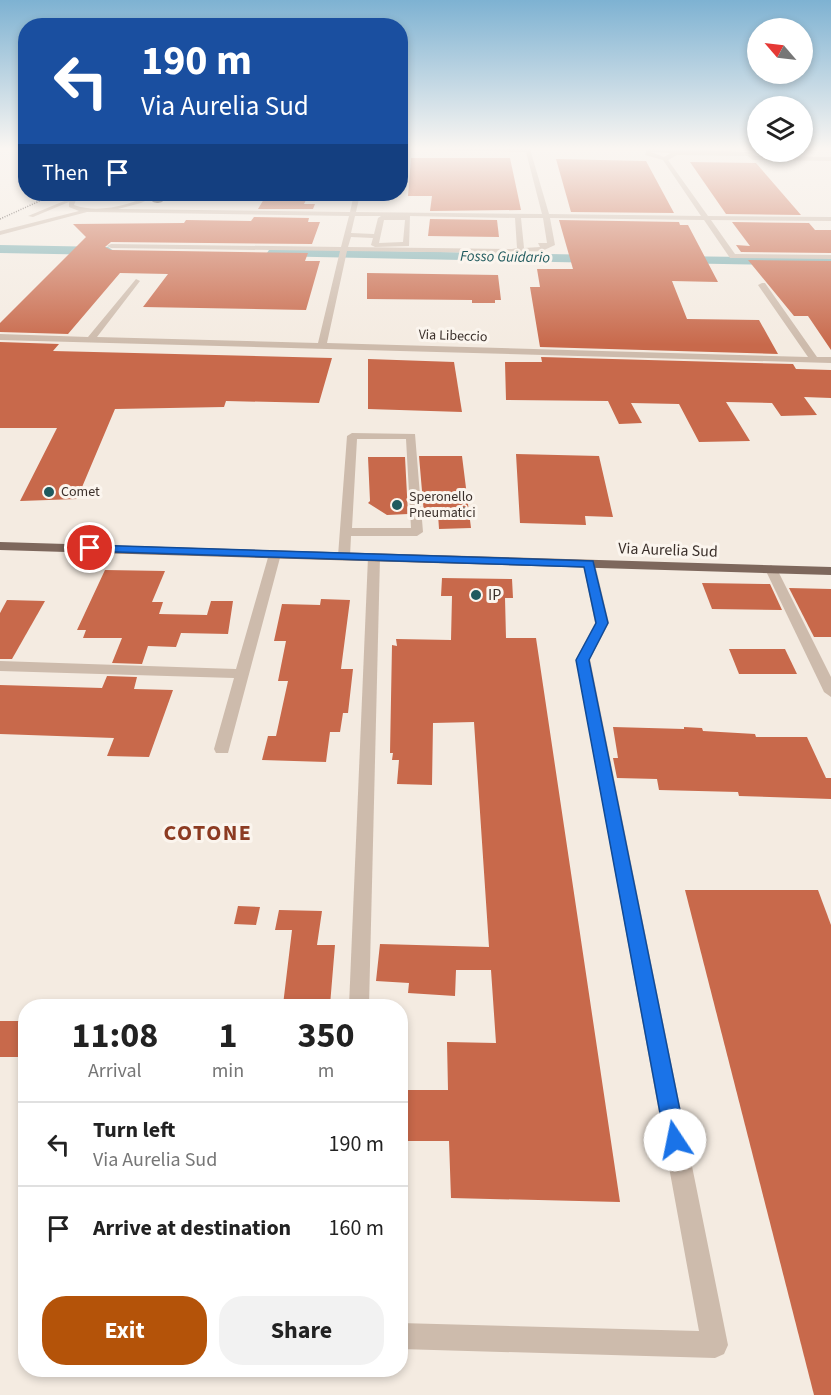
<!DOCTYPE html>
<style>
body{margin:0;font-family:"Source Sans 3",sans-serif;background:#f2f2f2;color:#222;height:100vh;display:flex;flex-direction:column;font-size:22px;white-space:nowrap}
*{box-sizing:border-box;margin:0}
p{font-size:20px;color:#767676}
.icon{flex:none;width:33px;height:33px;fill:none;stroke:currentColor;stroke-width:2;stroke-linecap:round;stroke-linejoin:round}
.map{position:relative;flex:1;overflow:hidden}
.side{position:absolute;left:18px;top:999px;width:390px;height:378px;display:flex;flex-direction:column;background:#fff;border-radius:24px;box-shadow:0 3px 9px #0003}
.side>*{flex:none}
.hud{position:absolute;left:18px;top:18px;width:390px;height:183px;border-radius:24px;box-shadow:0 3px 9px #0003;background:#1a4fa0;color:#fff;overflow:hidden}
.needle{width:39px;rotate:298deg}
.controls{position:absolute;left:747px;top:18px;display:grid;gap:12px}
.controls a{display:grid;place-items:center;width:66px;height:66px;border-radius:50%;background:#fff;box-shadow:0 3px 9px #0003;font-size:30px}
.pin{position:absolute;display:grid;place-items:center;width:51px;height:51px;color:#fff;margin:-26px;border:3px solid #fff;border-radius:50%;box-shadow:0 2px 6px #0007}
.me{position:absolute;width:66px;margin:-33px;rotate:349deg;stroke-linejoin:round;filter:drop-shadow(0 0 4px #0008)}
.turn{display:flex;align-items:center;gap:21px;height:126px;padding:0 24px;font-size:27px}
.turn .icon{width:78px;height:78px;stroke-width:2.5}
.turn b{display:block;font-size:42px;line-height:51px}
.then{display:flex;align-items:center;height:57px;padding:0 24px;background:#0003;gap:12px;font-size:22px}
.eta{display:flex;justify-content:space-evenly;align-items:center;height:102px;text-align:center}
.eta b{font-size:36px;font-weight:700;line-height:42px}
.primary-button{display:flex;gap:12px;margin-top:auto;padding:12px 24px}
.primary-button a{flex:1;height:69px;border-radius:24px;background:#b45309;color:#fff;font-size:24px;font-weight:700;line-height:69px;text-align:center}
.primary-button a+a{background:#f2f2f2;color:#222}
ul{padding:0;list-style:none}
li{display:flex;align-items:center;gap:18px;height:84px;padding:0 24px;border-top:2px solid #e0e0e0}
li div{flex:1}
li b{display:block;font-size:22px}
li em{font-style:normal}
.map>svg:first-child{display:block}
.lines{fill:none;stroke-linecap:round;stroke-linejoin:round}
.canal{fill:#7fb0b2;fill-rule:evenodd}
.building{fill:#c8694b}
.minor{fill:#cdbbac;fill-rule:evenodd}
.major{fill:#7d675c;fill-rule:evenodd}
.highway{stroke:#5c4a42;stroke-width:18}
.rail{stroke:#3b302b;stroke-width:1.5;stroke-dasharray:1 1.5;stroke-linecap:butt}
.route{fill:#1a73e8;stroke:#114b97;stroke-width:1.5}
.poi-dot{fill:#1f5a5e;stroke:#fbf5ee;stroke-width:2}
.labels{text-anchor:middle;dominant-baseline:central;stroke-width:6;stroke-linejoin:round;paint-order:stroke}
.far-street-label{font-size:14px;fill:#3b302b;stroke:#fbf5ee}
.far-poi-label{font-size:14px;fill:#3b302b;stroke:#fbf5ee;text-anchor:start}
.far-water-label{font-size:15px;font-style:italic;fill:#1f5a5e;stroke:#fbf5ee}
.street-label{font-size:16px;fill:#3b302b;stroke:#fbf5ee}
.poi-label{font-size:16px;fill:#3b302b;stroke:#fbf5ee;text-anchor:start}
.district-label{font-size:22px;font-weight:bold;letter-spacing:1.5px;fill:#8c3b22;stroke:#fbf5ee}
</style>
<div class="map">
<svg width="831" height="1395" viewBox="0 0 831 1395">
<rect width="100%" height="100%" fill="#f4ebe1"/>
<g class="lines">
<g class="canal">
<path d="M0,245l108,2 6,4 -6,4 -108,-2z"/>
<path d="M273,249l330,6 6,4 -6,4 -334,-7 -2,-3 2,-3z"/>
<path d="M672,256l159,2v8l-163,-3 -2,-3z"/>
</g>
</g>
<g class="building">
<path d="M411,158h99l11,52 -91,1 2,-15h-24z"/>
<path d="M556,159l90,2 28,52 -103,-1z"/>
<path d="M690,162l66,1 45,52 -75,-1z"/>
<path d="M267,194h42l-5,10h11l-2,5h-55z"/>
<path d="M254,217l55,1 -1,4h12l-8,22 -201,-2 -6,5 6,3 197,3 -3,8h15l-14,49 -163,-3 25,-33 -48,-1 -52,61 -68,-2v-9l86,-86 -13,-13 111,-1 2,-3 65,1z"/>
<path d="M430,219l67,1 2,17 -71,-1z"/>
<path d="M559,220l120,2 1,3h8l30,57 -46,-1 15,38 72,1 19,34 -238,-7 -10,-60h10l-3,-18h36z"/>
<path d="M732,222l77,1 6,7h16v23l-90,-1 -5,-7 14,1z"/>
<path d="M748,260l83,1v89l-23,-34h-14z"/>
<path d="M367,273l131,2 3,25h-6v3h-23v-3l-105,-1z"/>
<path d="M0,342l59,2 -6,7 279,7 -13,45 -93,-2 -2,6 -109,2 -38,90 -57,2 37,-73h-57z"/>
<path d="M541,357l252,7 3,5 35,1v28l-27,-1 13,18 -36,1 -9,-13 -46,-1 24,39 -51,1 -20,-38 -48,-1 11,20 -23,1 -11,-23 -102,-1 -1,-38h37z"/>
<path d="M368,359l86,3 8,50 -94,-3z"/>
<path d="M516,454l83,2 14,61 -28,-1 1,9 -66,-2z"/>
<path d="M419,456h43l9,72 -32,1 -1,-15h-14z"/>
<path d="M368,457h37l3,57 -21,1 -19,-12 2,-2z"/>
<path d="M105,570l60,1 -13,31h11l-4,12 48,1 4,-14h22l-5,33 -47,-1 -5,14 -28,-1 -6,18 -30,-1 10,-25h-39l3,-8h-9z"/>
<path d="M442,578l70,1 1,19h-8l1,40h30l84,564 -169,-4 -2,-57h-49v-51h48l-1,-48 49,1 -5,-73h-35l-1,26 -47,-3 1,-10 -33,-2 4,-37 109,3 -15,-225 -41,1 -1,62 -35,-1 2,-24h-7l1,-7h-3l2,-108 5,1 -1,-7 55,1 1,-44h-11z"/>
<path d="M702,583l68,1 12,26 -70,-1z"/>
<path d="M789,588l42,1v48h-17z"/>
<path d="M321,599l29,1 -9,69h12l-5,44h-5l-3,19h-10l-4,30 -64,-2 6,-24h8l12,-55h-10l8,-40h-12l8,-37 38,1z"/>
<path d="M7,600l38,1 -33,58h-12v-46z"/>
<path d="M729,649h56l12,25h-58z"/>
<path d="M107,676l30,1 -3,12 39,1 -24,67 -42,-1 7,-18 -114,-4v-49l102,3z"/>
<path d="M613,727l71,2v-2l18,1 1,3 52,3 1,3h51l19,41h5v21l-92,-3 -1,-4 -79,-2 -2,-11 -40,-1 -4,-20h5z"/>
<path d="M685,890h133l13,35v470h-17z"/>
<path d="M238,906l22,1 -4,18 -22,-1z"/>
<path d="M279,910l43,1 -5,34h18l-5,60h-47l9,-75h-17z"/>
<rect x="0" y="1021" width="26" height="36"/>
</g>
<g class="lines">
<g class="minor">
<path d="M400,149h130l19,65 152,2 -38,-56 -18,-5 2,-6 103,3 5,4 76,1v4l-78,-1 -5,-4 -71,-1 -9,5 40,56 123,1v4l-120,-1 24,34 96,1v4l-101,-1 -26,-38 -154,-2 5,27 -13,6 -30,2 -165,-2 -20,92 481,14 -50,-72 4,-2h3l52,74h14v6l-831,-23v-6l88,3 48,-58 4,2 -43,56 221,6 22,-92 -229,-3 -4,-2 4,-2 230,3 8,-31 -262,-4 -87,23v-4l79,-20 -10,-4v-5l-36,15 -5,-1 53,-22h7l-12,6 -2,5c25,9 56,0 79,-11h7l-19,9 -23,6 232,3 4,-18h6l-4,18 186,2 -16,-62zM651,152l18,1h2l-7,4zM355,216h26l-3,2 -4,16 -23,-1zM410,216l105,2 2,30 -5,1 -164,-2 3,-10 22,1 -2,7 4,2 34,-1zM521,218h22l4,25h-9l2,4 -16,1zM384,220h21l-2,22 -24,1z"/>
<path d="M352,433l63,1 8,98 -6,4h-66l-1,20 -6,4 -6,-4 9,-120zM357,439h49l5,89h-59z"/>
<path d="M275,550l6,4 -53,199h-12l-2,-4 20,-71 -234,-7v-10l236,8 33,-115z"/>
<path d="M374,553l6,4 -11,449h-20l19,-449z"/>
<path d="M589,560l6,4 14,59 -19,36 138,686 -4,9 -9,4 -315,-9v-26l299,8 -123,-672 19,-36 -12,-59z"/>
<path d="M771,565l6,4 54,108v20l-7,-5 -59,-123z"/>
</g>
<path class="major" d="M0,542l831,25v8l-831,-25z"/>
<path class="highway" d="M157,194h1"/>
<path class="rail" d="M0,219l55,-25"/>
</g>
<linearGradient id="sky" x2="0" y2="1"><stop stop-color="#7eb2d2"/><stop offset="0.43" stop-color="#faf6f2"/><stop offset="1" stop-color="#faf6f2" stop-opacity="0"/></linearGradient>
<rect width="831" height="345" fill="url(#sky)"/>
<path class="route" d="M90,545l503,16 15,62 -19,37 97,480 -3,7 -8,3 -7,-3 -3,-7 -89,-480 20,-37 -12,-56 -498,-16v-5z"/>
<g class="poi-dot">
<circle cx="49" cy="492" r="6"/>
<circle cx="397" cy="505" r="6"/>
<circle cx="476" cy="595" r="6"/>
</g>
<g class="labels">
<g class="far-street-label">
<text transform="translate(453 336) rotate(2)">Via Libeccio</text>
</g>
<g class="far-poi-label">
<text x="61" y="492">Comet</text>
<text x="409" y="497">Speronello<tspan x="409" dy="16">Pneumatici</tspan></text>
</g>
<g class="far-water-label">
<text transform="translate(505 257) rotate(1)">Fosso Guidario</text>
</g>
<g class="street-label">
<text transform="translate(668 550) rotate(2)">Via Aurelia Sud</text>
</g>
<g class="poi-label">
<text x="488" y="595">IP</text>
</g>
<g class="district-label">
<text x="208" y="833">COTONE</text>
</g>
</g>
</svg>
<div class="controls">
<a><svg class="needle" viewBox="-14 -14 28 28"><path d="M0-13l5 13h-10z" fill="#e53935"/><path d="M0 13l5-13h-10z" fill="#767676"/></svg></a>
<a><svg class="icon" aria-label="layers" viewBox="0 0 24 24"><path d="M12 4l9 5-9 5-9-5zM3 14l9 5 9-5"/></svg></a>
</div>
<div class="pin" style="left:90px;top:548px;background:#d93025"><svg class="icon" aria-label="arrive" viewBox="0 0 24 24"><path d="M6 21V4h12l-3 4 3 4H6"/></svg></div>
<svg class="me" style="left:675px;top:1140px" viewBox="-20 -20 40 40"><circle r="19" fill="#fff"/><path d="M0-13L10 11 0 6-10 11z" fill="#1a73e8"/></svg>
<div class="hud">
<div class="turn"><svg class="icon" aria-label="left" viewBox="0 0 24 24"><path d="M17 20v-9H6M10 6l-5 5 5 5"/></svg><div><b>190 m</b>Via Aurelia Sud</div></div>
<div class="then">Then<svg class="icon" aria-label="arrive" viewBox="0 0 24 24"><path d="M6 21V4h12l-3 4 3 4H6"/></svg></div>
</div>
<section class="side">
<div class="eta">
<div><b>11:08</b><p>Arrival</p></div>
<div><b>1</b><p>min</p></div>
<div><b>350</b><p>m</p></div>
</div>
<ul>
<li><svg class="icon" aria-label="left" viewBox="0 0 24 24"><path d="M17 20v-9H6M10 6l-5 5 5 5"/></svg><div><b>Turn left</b><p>Via Aurelia Sud</p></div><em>190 m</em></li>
<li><svg class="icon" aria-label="arrive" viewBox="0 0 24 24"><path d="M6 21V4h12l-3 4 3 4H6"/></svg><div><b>Arrive at destination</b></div><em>160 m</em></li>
</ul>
<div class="primary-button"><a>Exit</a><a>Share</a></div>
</section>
</div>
